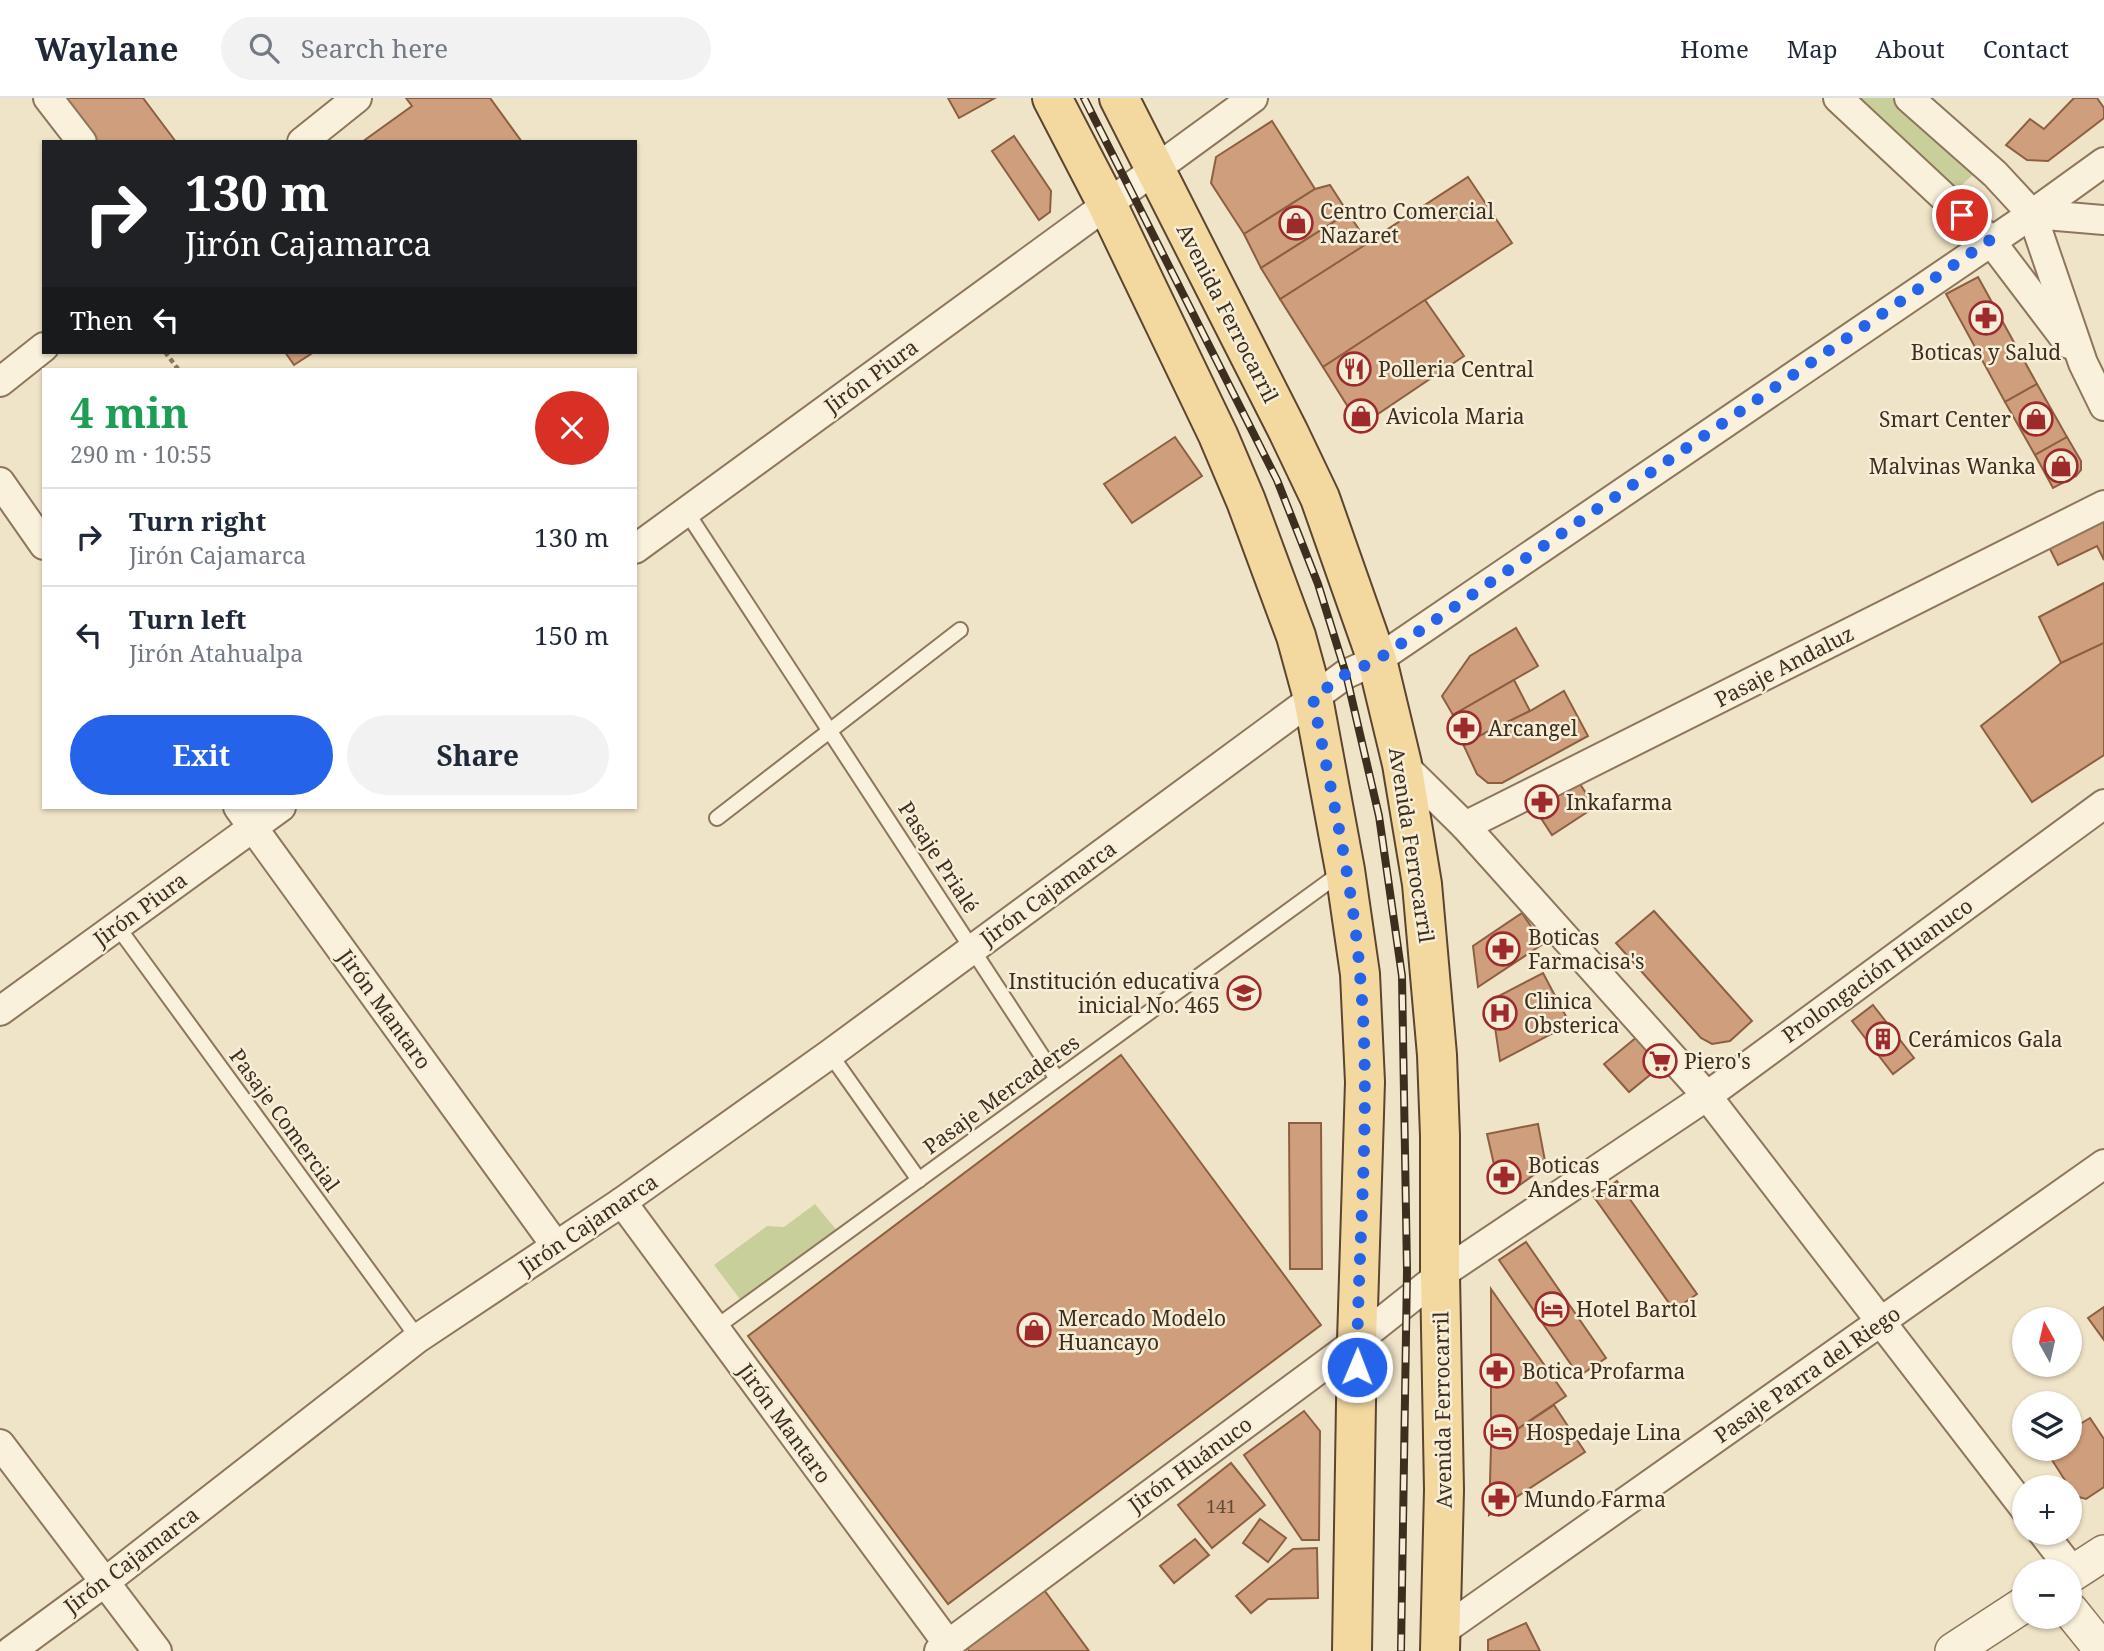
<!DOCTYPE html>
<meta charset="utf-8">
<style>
body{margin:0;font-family:"Noto Serif",serif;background:#f2f2f3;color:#1f2937;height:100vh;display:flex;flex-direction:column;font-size:26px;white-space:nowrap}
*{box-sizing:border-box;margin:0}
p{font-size:23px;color:#747a83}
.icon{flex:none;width:38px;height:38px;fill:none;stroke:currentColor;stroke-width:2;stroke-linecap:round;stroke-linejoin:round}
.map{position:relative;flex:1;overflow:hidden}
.sheet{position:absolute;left:42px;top:270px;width:595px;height:441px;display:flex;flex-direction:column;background:#fff;border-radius:0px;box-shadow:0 2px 5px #0004}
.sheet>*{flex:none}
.top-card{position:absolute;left:42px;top:42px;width:595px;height:214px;border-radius:0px;box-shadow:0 2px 5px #0004;background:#202124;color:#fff;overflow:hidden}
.needle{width:46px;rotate:352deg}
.tools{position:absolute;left:2012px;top:1209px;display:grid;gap:14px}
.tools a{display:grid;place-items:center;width:70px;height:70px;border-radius:50%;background:#fff;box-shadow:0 2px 5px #0004;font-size:35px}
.pin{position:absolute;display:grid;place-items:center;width:60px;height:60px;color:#fff;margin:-30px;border:4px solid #fff;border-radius:50%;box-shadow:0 2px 7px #0007}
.me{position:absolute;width:77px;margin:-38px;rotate:1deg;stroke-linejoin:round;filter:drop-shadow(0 0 5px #0008)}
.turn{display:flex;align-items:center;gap:24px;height:147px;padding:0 28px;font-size:32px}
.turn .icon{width:91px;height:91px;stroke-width:2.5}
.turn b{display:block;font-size:49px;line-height:60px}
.then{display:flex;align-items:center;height:66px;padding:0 28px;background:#0003;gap:14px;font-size:26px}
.round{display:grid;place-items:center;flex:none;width:74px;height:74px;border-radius:37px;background:#f2f2f3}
.head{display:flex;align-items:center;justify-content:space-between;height:119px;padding:0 28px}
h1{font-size:42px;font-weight:700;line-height:52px;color:#1e9e55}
.cta{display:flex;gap:14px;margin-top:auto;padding:14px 28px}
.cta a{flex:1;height:80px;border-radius:42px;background:#2563eb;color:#fff;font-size:28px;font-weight:700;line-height:80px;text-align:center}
.cta a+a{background:#f2f2f3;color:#1f2937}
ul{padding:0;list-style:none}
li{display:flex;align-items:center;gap:21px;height:98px;padding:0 28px;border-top:2px solid #e0e1e3}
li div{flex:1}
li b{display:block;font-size:26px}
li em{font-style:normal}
header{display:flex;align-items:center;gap:42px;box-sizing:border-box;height:98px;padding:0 35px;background:#fff;border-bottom:2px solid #e0e1e3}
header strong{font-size:33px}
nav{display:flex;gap:38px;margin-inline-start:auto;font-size:24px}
.search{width:490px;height:63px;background:#f2f2f3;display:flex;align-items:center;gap:18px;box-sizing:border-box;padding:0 24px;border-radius:38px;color:#747a83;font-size:26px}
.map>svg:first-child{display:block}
.green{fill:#c9cf9b}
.building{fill:#cf9f7d;stroke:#8d5f41;stroke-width:2}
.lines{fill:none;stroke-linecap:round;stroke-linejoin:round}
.service-casing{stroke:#8d765c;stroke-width:18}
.minor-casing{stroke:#8d765c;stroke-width:32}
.tertiary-casing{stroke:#8d765c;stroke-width:38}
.primary-casing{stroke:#5b4430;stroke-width:42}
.path{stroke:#8d765c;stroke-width:4.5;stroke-dasharray:5 3.5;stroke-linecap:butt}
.service{stroke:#faf1dc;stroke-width:14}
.minor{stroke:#faf1dc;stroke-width:28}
.tertiary{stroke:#faf1dc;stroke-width:35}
.primary{stroke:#f3d9a0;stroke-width:38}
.rail-casing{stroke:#3d2e20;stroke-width:8}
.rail{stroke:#f7eed8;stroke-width:5;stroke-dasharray:16;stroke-linecap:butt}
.route{stroke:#2563eb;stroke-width:12;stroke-dasharray:0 21.6}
.labels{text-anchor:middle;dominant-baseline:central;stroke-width:5;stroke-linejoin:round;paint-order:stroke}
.number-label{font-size:18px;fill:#624a37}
.poi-label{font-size:21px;fill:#3d2e20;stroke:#f7eed8;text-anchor:start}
.street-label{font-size:21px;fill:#3d2e20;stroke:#f7eed8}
</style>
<header>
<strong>Waylane</strong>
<div class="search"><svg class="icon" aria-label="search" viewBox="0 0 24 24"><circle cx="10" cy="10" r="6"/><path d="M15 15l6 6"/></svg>Search here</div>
<nav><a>Home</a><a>Map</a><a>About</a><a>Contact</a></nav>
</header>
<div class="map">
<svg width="2104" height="1553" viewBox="0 0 2104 1553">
<rect width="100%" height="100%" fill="#f0e4c8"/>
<g class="green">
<path d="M1850,0h45l79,76 -24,21z"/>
<path d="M815,1106l24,29 -96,70 -29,-38 53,-39 17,1z"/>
</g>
<g class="building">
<path d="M61,0h82l33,44h-83z"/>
<path d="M406,0h84l32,44h-160l50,-36z"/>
<path d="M948,0h47l-36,20z"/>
<path d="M2074,0h23l7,10v10l-56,43 -21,-1 -21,-15 24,-26 14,10z"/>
<path d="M1272,23l43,68 -71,45 -33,-51 5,-26z"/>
<path d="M1014,38l37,55 -1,21 -11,8 -47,-69z"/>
<path d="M1468,79l44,66 -189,124 -43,-68z"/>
<path d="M1330,87l18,28 -87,55 -17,-34 71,-45z"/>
<path d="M1348,115l20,30 -88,56 -19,-31z"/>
<path d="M1978,179l59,107 -32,18 -59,-108z"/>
<path d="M1425,202l39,56 -104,70 -37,-59z"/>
<path d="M285,254h29l-20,13z"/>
<path d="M2037,286l30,53 -32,18 -30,-53z"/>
<path d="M1175,339l27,39 -70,47 -28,-39z"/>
<path d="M2067,339l14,24v9l-5,6 -23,12 -18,-33z"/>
<path d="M2104,414v48l-7,-14 -39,19 -13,-26z"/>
<path d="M2104,485v60l-43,20 -22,-46z"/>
<path d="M1516,530l22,38 -85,49 -11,-19 28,-40z"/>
<path d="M2104,545v112l-72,47 -51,-76 80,-63z"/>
<path d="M1514,582l16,31 -67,33 -10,-29z"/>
<path d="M1564,593l24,45 -86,47h-14l-11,-9 -14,-30 67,-33z"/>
<path d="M1578,683l17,26 -43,28 -17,-26z"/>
<path d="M1654,813l98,110 -22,20 -18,3 -11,-6 -85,-95z"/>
<path d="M1522,815l21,31 -65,43 -5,-41z"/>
<path d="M1543,875l27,51 -70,37 -9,-61z"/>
<path d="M1873,907l41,53 -21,16 -41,-53z"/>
<path d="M1643,934l24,29 -38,31 -25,-28z"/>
<path d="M1121,957l200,270 -373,279 -200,-268z"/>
<path d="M1289,1025h32l1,146h-32z"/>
<path d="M1538,1026l8,42 -29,21 -19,-5 -11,-48z"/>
<path d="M1617,1083l80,113 -23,16 -80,-113z"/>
<path d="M1526,1144l80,116 -27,18 -80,-116z"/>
<path d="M1491,1191l75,107 -75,51z"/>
<path d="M2104,1209v33l-16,-22z"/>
<path d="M1554,1307l31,47 -96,63 2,-68z"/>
<path d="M1304,1313l16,20 -1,109h-17l-58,-85z"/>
<path d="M2090,1320l14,21v48l-18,12 -11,-3 -30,-47h25v-19z"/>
<path d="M1231,1365l34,42 -53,43 -34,-43z"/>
<path d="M1260,1421l26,19 -18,24 -25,-19z"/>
<path d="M1195,1441l14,16 -35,28 -14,-17z"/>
<path d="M1317,1450l1,50 -50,1 -17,14 -15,-17 57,-47z"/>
<path d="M1039,1485l50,68h-120l-8,-11z"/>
<path d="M1526,1525l14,28h-52v-11z"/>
</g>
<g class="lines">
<defs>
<g id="service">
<path d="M686,413l371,568"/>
<path d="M717,720l243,-188"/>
<path d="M117,828l301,412"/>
<path d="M830,956l89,126"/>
<path d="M715,1230l627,-456"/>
</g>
<g id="minor">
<path d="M48,0l34,44"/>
<path d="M1838,0l152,142 79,104"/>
<path d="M1909,0l86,76 37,40 51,149 21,43"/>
<path d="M302,44l55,-44"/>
<path d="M2032,116l72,6"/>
<path d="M0,284l44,-35"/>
<path d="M0,384l44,63"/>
<path d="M635,451l618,-451"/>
<path d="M1402,666l63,62 242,270 318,413"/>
<path d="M238,709l318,439"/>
<path d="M1465,728l639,-321"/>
<path d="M0,913l281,-204"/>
<path d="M622,1104l326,442"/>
<path d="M0,1346l157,207"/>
<path d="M2043,1435l31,40"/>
<path d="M1441,1534l663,-468"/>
<path d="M11,1553l94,-69 313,-244 204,-136 208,-148 516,-380 31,-14 655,-446 72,-52"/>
<path d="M939,1553l418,-310 83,-66 267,-179 397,-292"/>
</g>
<g id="tertiary">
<path d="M2070,1477l34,-22"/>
<path d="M2070,1512l33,41"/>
<path d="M1953,1553l72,-47"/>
</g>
<g id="primary">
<path d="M1052,0l55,106 111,231 28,66 50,135 17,62 32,172 15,104 5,108 -8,259 -5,310"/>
<path d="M1119,0l169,333 32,67 57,162 25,104 20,120 15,171 3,81v139l4,215 -4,161"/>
</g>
</defs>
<use href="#service" class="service-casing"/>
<use href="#minor" class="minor-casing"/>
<use href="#tertiary" class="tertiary-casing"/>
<use href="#primary" class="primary-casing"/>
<path class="path" d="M165,254l13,17"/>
<use href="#service" class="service"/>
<use href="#minor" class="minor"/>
<use href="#tertiary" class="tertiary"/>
<use href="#primary" class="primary"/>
<defs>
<path id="rail" d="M1084,0l193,382 41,104 28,90 33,142 23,160 5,295 -6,380"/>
</defs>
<use href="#rail" class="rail-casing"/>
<use href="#rail" class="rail"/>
</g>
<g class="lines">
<path class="route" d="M1357,1269c1,-131 15,-262 3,-392 -7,-93 -30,-186 -47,-277l33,-24 31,-14 613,-420 -28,-25"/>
</g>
<defs>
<symbol id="shop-ring" viewBox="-11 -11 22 22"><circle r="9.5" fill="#f7eed8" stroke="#9e2a2b" stroke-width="1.5"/><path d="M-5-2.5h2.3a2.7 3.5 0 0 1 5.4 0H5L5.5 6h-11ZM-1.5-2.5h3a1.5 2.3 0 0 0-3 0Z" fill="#9e2a2b"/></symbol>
<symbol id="pharmacy-ring" viewBox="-11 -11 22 22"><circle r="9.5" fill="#f7eed8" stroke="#9e2a2b" stroke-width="1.5"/><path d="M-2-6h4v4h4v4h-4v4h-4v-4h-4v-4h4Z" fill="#9e2a2b"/></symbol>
<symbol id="restaurant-ring" viewBox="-11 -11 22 22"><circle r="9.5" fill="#f7eed8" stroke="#9e2a2b" stroke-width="1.5"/><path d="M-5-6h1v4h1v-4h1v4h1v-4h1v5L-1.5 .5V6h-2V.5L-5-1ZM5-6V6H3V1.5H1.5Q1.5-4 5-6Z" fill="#9e2a2b"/></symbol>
<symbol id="school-ring" viewBox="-11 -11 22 22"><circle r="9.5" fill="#f7eed8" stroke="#9e2a2b" stroke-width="1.5"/><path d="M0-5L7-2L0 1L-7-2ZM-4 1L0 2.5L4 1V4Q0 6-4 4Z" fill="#9e2a2b"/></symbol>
<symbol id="hospital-ring" viewBox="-11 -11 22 22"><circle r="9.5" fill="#f7eed8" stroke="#9e2a2b" stroke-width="1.5"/><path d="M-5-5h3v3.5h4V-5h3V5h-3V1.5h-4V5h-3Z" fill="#9e2a2b"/></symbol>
<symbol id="building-ring" viewBox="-11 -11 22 22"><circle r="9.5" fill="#f7eed8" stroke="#9e2a2b" stroke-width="1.5"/><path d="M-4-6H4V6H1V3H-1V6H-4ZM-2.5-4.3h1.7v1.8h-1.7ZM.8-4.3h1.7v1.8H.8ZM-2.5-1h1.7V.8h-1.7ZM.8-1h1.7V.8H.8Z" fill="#9e2a2b"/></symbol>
<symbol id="supermarket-ring" viewBox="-11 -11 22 22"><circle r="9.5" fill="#f7eed8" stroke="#9e2a2b" stroke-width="1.5"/><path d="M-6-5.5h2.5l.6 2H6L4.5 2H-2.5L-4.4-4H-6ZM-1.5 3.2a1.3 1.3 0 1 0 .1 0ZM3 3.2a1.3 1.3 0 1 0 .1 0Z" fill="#9e2a2b"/></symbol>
<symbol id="hotel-ring" viewBox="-11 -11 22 22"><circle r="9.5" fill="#f7eed8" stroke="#9e2a2b" stroke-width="1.5"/><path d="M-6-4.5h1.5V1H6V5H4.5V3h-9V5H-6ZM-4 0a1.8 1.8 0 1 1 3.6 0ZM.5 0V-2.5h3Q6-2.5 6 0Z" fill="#9e2a2b"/></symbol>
</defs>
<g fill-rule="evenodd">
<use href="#shop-ring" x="1277" y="106" width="38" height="38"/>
<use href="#pharmacy-ring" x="1967" y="201" width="38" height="38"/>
<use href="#restaurant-ring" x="1335" y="252" width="38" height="38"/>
<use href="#shop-ring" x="1342" y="299" width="38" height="38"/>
<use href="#shop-ring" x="2017" y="302" width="38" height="38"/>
<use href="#shop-ring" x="2042" y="349" width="38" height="38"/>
<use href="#pharmacy-ring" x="1445" y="611" width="38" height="38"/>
<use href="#pharmacy-ring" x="1523" y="685" width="38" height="38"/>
<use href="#pharmacy-ring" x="1484" y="832" width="38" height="38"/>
<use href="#school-ring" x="1225" y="876" width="38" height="38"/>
<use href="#hospital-ring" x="1481" y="896" width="38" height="38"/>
<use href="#building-ring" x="1864" y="922" width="38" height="38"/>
<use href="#supermarket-ring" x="1641" y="944" width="38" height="38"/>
<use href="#pharmacy-ring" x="1485" y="1060" width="38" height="38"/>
<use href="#hotel-ring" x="1533" y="1192" width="38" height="38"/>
<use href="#shop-ring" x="1015" y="1213" width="38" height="38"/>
<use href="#pharmacy-ring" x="1478" y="1254" width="38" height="38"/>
<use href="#hotel-ring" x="1482" y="1315" width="38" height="38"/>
<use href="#pharmacy-ring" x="1480" y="1382" width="38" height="38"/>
</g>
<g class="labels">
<g class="number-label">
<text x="1221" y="1408">141</text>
</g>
<g class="poi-label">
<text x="1320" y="113">Centro Comercial<tspan x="1320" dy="24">Nazaret</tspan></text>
<text x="1986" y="254" text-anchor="middle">Boticas y Salud</text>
<text x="1378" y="271">Polleria Central</text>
<text x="1386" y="318">Avicola Maria</text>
<text x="2011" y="321" text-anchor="end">Smart Center</text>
<text x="2036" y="368" text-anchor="end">Malvinas Wanka</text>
<text x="1488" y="630">Arcangel</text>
<text x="1566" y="704">Inkafarma</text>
<text x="1528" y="839">Boticas<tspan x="1528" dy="24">Farmacisa's</tspan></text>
<text x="1220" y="883" text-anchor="end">Institución educativa<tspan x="1220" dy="24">inicial No. 465</tspan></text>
<text x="1524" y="903">Clinica<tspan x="1524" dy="24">Obsterica</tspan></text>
<text x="1908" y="941">Cerámicos Gala</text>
<text x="1684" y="963">Piero's</text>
<text x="1528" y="1067">Boticas<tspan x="1528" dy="24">Andes Farma</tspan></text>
<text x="1576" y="1211">Hotel Bartol</text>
<text x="1058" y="1220">Mercado Modelo<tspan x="1058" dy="24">Huancayo</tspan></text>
<text x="1522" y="1273">Botica Profarma</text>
<text x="1526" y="1334">Hospedaje Lina</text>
<text x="1524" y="1401">Mundo Farma</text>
</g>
<g class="street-label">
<text transform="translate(1228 215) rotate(63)">Avenida Ferrocarril</text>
<text transform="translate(871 278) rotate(-36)">Jirón Piura</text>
<text transform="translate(1784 568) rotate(-27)">Pasaje Andaluz</text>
<text transform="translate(1412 747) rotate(81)">Avenida Ferrocarril</text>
<text transform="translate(939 759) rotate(57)">Pasaje Prialé</text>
<text transform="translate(1048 795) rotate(-36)">Jirón Cajamarca</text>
<text transform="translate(140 811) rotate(-36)">Jirón Piura</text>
<text transform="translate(1877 872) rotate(-36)">Prolongación Huanuco</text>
<text transform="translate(385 911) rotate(54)">Jirón Mantaro</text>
<text transform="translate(1001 996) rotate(-36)">Pasaje Mercaderes</text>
<text transform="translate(285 1022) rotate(54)">Pasaje Comercial</text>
<text transform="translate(588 1126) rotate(-34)">Jirón Cajamarca</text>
<text transform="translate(1807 1276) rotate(-35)">Pasaje Parra del Riego</text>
<text transform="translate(1442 1312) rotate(-91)">Avenida Ferrocarril</text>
<text transform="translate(785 1325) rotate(54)">Jirón Mantaro</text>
<text transform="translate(1190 1366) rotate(-36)">Jirón Huánuco</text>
<text transform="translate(131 1462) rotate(-37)">Jirón Cajamarca</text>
</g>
</g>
</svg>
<div class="tools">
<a><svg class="needle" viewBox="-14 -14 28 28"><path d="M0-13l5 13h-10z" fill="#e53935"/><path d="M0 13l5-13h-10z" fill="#747a83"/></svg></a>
<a><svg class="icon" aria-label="layers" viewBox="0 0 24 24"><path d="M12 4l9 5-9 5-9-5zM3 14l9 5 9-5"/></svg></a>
<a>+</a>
<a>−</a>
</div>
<div class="pin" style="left:1962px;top:117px;background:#d93025"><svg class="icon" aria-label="arrive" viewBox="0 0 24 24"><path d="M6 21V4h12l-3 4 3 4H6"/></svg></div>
<svg class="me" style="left:1357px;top:1269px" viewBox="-20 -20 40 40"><circle r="17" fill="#2563eb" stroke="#fff" stroke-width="3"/><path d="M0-11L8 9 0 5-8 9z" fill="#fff"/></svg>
<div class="top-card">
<div class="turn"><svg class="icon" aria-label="right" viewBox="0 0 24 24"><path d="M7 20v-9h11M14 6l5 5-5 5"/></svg><div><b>130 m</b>Jirón Cajamarca</div></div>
<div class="then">Then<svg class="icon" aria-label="left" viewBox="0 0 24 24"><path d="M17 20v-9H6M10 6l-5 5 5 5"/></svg></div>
</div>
<section class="sheet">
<div class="head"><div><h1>4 min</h1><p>290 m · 10:55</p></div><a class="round" style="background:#d93025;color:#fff"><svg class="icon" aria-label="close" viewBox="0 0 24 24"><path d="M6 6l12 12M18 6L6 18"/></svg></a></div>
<ul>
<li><svg class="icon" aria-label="right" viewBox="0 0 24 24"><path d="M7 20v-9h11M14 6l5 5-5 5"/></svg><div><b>Turn right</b><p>Jirón Cajamarca</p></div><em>130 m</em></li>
<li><svg class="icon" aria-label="left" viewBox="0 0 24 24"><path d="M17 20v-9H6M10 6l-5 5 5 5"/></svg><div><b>Turn left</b><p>Jirón Atahualpa</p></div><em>150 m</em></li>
</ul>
<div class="cta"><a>Exit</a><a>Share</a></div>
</section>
</div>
